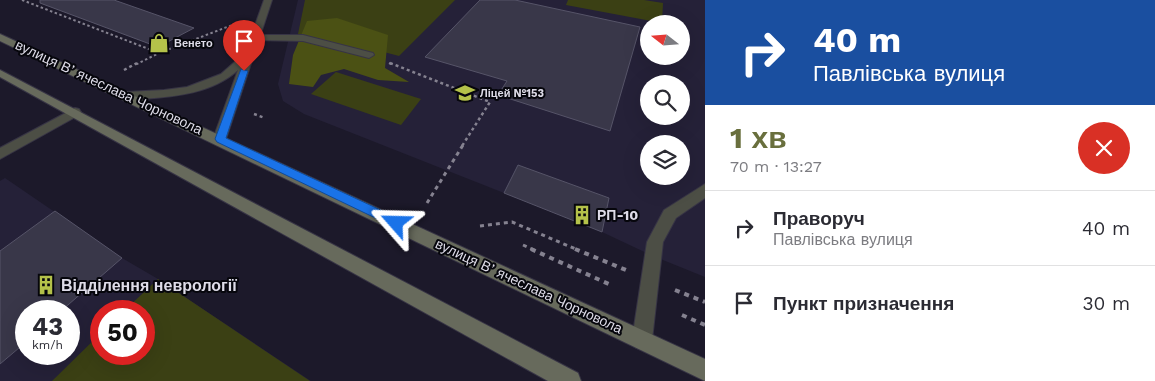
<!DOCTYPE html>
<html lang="uk">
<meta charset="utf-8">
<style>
body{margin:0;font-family:"Work Sans",sans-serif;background:#f7f7f7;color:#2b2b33;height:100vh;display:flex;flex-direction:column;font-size:19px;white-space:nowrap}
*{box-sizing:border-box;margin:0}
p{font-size:16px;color:#7c7c81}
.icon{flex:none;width:28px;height:28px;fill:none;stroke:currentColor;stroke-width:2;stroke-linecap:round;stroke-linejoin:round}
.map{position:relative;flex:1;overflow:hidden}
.details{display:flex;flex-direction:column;background:#fff;width:450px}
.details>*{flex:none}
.hud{background:#1a4fa0;color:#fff;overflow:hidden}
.needle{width:32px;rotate:287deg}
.tools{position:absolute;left:640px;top:15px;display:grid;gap:10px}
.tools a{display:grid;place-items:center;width:50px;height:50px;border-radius:50%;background:#fff;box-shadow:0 5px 20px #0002;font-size:25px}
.speed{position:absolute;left:15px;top:300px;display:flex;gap:10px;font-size:25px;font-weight:700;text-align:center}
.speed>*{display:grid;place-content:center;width:65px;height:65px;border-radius:50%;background:#fff;box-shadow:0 5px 20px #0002;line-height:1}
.speed small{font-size:12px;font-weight:400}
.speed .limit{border:8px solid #d22;background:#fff;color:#111}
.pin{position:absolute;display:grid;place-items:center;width:42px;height:42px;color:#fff;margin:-51px -21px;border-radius:50% 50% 50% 0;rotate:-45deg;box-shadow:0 0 5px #0007}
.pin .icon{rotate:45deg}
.me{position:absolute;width:55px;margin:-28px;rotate:295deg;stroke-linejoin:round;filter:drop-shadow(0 0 4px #0008)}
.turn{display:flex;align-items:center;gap:18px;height:105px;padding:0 25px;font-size:22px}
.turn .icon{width:65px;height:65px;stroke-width:2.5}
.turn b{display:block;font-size:35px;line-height:42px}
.round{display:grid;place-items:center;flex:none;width:52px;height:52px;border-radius:26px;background:#f7f7f7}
.head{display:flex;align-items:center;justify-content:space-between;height:85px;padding:0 25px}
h1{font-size:30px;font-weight:700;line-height:38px;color:#696f3d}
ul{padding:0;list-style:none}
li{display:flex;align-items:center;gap:15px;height:75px;padding:0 25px;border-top:1px solid #e1e1e2}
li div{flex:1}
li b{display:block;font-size:19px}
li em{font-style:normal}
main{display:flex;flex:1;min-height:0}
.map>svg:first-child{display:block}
.built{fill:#252138;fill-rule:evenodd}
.green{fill:#3b4014}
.forest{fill:#4b5114}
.building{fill:#393749;stroke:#565468}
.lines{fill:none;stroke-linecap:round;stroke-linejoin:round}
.service-casing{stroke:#373445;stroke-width:2}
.minor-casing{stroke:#373445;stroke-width:2}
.secondary-casing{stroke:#373445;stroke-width:2}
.path-far3{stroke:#858290;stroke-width:2;stroke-dasharray:2.5 2.5;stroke-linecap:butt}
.path-far2{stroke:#858290;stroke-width:2.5;stroke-dasharray:3 3;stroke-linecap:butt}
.path-far1{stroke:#858290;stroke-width:3;stroke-dasharray:4 4;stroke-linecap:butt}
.path{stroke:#858290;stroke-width:4;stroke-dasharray:5 5;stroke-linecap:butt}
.service{fill:#4c4e45;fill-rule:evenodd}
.minor{fill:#4c4e45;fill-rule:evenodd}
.secondary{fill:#676a5c;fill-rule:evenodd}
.route{fill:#1a73e8;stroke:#114b97}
.labels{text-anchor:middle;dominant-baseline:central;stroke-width:4;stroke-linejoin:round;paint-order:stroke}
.far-poi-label{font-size:11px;font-weight:bold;fill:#dedce8;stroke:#06060c;text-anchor:start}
.street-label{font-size:14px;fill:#dedce8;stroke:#06060c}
.poi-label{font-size:14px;font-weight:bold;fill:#dedce8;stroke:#06060c;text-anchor:start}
.near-poi-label{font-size:16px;font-weight:bold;fill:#dedce8;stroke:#06060c;text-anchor:start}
</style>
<main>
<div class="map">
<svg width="705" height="381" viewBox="0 0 705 381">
<rect width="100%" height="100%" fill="#1c192a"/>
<g class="built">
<path d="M298,0h407v277l-52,-21 -51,-24 7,-34 -91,-33 -14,28 -200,-79 -21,-13 -5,-17zM649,24h32v32h-32zM649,84h32v32h-32zM649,144h32v32h-32z"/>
<path d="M5,178l117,80 36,21 153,102h-311v-200zM26,311h43v43h-43zM101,311h43v43h-43z"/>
</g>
<g class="green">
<path d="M305,0h150l-56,56 -83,-22h-18z"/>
<path d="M568,0h76l19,3 -1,20 -96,-18z"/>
<path d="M336,72l85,27 -20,26 -90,-31z"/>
<path d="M158,279l152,102h1h-259l49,-48v21h43v-43h-20z"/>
</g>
<path class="forest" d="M337,18l51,17 -3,33 24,14 -31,-2 -34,-11 -23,6 -8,12 -24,-3 4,-29 14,-34z"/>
<g class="building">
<path d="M40,0h74l80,28 -36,19 -118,-44z"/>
<path d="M480,0h35l125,27 -30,104 -112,-36 9,-14 -82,-24z"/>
<path d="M518,165l91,33 -7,34 -98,-39z"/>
<path d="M55,211l67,47 -61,53h-35v31l-26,22v-113z"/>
</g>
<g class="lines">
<defs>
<g id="service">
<path d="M255,35h48l70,18 1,2 -5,3 -66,-17 -51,-1v-4z"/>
<path d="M705,184v14l-29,20 -13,24 -11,98 -3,7 -7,3 -7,-3 -3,-7 15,-98 17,-32z"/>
</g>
<g id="minor">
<path d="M264,0h8l-47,142h-10l-2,-3 25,-69c-25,23 -63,27 -96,29 -7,0 -17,2 -22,-3l6,-4 38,-2 23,-3 34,-13 24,-21z"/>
<path d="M75,108l4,1 2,3 -2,3 -79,44v-11z"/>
</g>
<g id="secondary">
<path d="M0,34l705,325v22l-705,-340z"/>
<path d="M0,70l578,303 3,8h-33l-548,-304z"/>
</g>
</defs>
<use href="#service" class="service-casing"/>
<use href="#minor" class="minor-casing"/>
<use href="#secondary" class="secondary-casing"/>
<g class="path-far3">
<path d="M22,0l137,53 -24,12"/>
<path d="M159,53l76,-29"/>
<path d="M389,63l4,2"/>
</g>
<g class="path-far2">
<path d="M390,63l100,39 -28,44"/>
<path d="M124,70l13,-7"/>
<path d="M254,114l11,4"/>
</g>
<g class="path-far1">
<path d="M427,203l36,-58"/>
<path d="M480,226l32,-4 66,28"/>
<path d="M523,245l11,5"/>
</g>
<g class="path">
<path d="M531,249l80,36"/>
<path d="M575,249l51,21"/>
<path d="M675,290l30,12"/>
<path d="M682,315l23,10"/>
</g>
<use href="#service" class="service"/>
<use href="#minor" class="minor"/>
<use href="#secondary" class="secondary"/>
</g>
<path class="route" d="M241,69l7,2 -22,67 174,81 2,4 -2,3h-8l-175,-84 -2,-3z"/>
<defs>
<symbol id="shop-bare" viewBox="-9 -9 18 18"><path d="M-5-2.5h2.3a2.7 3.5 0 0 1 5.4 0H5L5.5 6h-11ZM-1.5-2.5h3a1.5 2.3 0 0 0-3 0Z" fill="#b4c24a" stroke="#06060c" stroke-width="2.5" paint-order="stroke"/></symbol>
<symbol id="school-bare" viewBox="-9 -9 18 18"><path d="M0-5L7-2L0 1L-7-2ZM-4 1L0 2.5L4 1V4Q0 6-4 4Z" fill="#b4c24a" stroke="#06060c" stroke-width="2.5" paint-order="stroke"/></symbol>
<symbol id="building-bare" viewBox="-9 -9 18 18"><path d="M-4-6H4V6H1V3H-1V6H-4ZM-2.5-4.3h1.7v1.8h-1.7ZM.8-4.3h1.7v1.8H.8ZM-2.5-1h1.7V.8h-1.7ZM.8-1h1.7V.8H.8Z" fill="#b4c24a" stroke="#06060c" stroke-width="2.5" paint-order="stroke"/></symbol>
</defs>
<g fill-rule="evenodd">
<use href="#shop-bare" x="145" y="29" width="28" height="28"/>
<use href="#school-bare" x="451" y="79" width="28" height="28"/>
<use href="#building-bare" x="568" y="201" width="28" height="28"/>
<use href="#building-bare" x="32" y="271" width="28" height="28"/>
</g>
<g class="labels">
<g class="far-poi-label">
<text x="174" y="43">Венето</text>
<text x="480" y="93">Ліцей №153</text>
</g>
<g class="street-label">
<text transform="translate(109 87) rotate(25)">вулиця Вʼячеслава Чорновола</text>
<text transform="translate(529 286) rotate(25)">вулиця Вʼячеслава Чорновола</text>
</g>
<g class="poi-label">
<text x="597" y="215">РП-10</text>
</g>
<g class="near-poi-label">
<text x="61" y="285">Відділення неврології</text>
</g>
</g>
</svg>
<div class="tools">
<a><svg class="needle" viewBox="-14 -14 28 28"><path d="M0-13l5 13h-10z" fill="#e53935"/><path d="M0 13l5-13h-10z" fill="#7c7c81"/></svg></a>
<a><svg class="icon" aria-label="search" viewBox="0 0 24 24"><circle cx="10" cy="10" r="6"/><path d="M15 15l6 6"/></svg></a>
<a><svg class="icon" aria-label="layers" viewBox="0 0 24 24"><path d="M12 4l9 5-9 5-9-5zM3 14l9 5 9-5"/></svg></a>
</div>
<div class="speed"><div>43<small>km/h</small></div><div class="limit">50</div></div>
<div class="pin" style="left:244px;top:71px;background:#d93025"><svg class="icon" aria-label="arrive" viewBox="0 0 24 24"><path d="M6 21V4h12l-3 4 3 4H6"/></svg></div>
<svg class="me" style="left:396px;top:223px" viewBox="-20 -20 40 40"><path d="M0-17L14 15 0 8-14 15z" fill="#1a73e8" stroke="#fff" stroke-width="4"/></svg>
</div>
<section class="details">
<div class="hud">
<div class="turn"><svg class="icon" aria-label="right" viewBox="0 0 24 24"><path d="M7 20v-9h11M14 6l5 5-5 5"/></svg><div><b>40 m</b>Павлівська вулиця</div></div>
</div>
<div class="head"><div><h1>1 хв</h1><p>70 m · 13:27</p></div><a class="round" style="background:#d93025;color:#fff"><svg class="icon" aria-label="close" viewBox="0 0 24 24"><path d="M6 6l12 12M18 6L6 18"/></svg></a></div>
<ul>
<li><svg class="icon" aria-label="right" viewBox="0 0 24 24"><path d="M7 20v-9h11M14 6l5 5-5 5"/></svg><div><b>Праворуч</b><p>Павлівська вулиця</p></div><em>40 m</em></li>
<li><svg class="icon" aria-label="arrive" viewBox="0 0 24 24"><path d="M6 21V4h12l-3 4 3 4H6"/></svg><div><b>Пункт призначення</b></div><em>30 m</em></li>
</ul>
</section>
</main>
